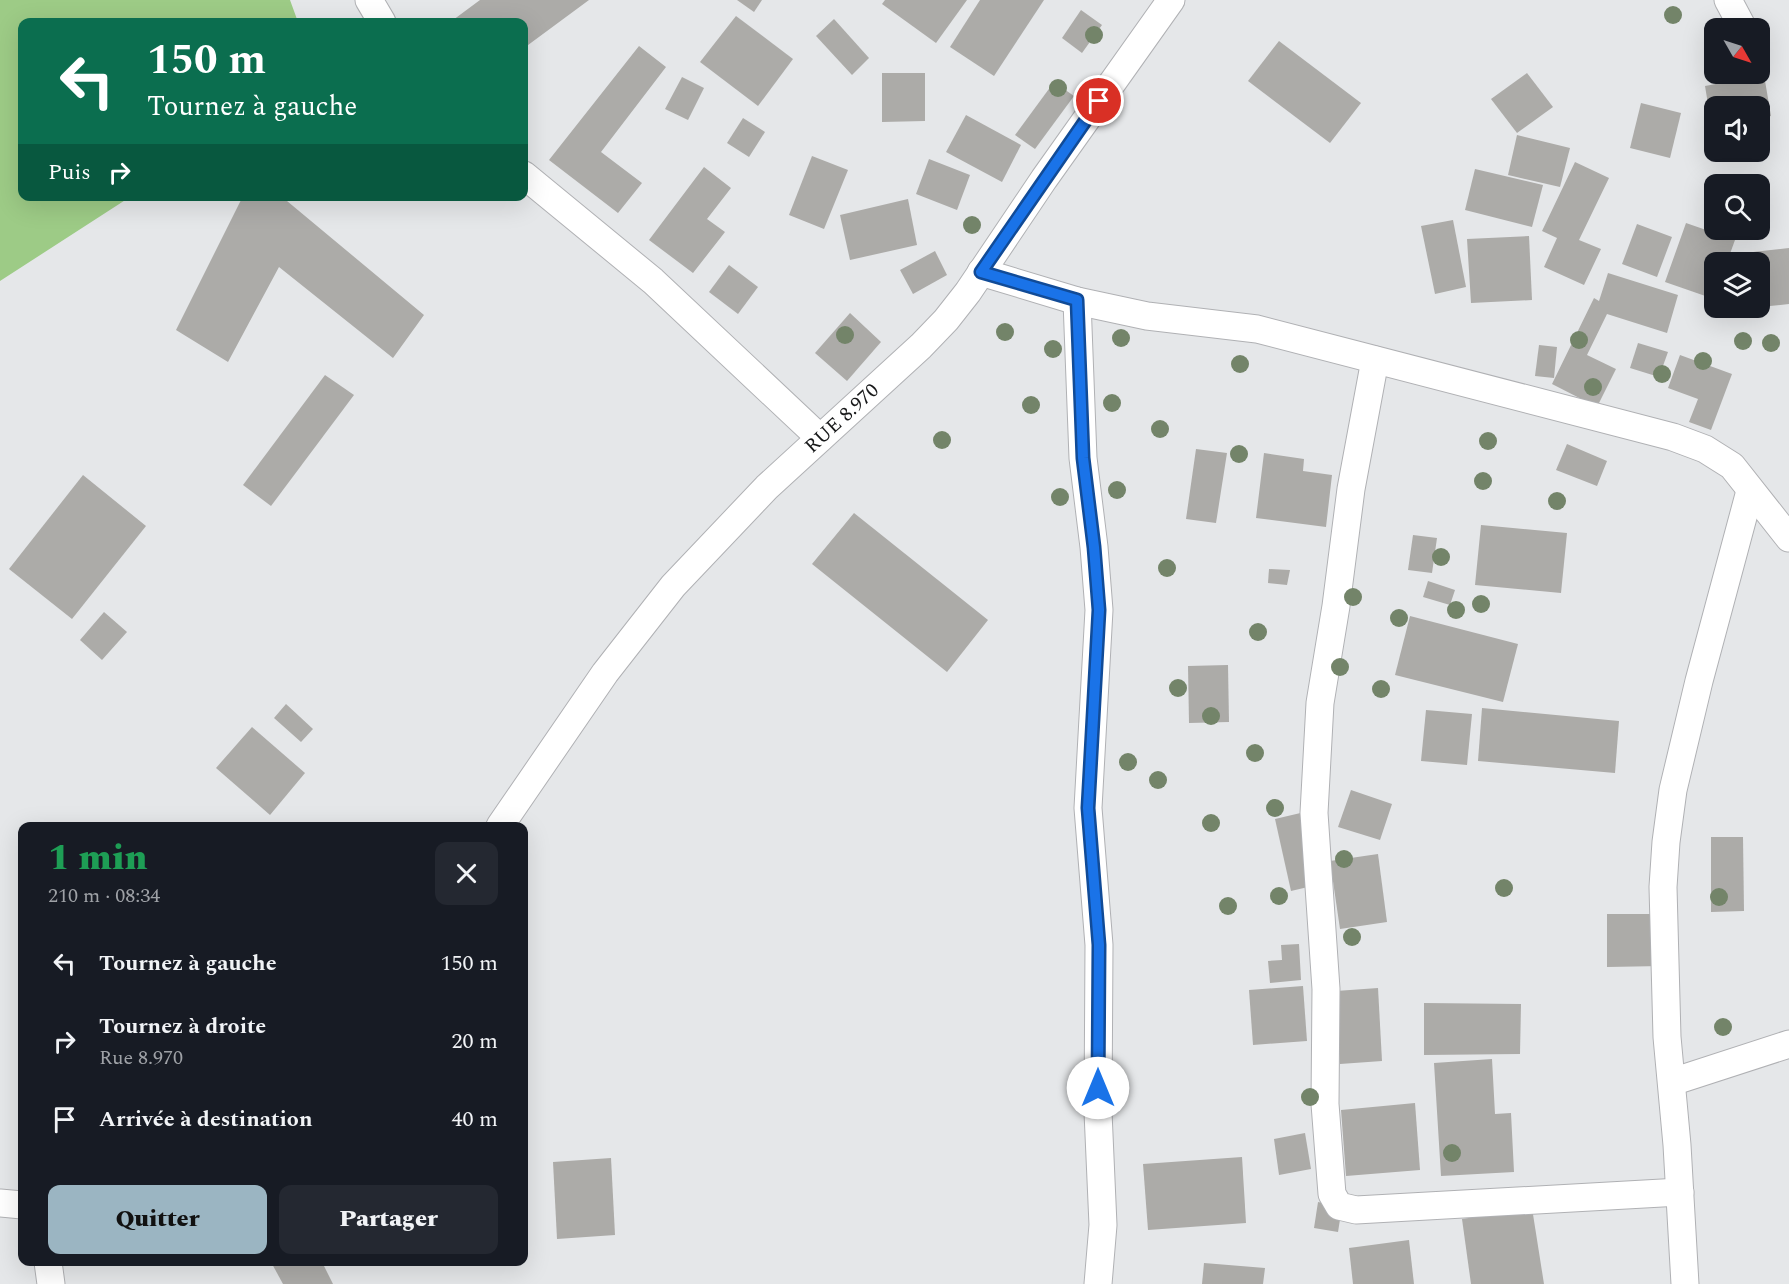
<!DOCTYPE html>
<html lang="fr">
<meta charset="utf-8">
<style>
body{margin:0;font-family:Spectral,serif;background:#242831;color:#f1f3f6;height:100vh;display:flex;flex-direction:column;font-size:22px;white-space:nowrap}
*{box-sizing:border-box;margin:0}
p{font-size:20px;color:#9ea1a6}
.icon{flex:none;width:33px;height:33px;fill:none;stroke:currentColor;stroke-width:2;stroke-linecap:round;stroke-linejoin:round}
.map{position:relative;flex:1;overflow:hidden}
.sheet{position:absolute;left:18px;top:822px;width:510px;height:444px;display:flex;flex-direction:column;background:#171b24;border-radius:12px;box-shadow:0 6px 24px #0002}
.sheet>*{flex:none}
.hud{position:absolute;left:18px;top:18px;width:510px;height:183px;border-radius:12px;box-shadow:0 6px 24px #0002;background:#0b6e4f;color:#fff;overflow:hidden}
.needle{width:39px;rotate:129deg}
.fabs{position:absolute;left:1704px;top:18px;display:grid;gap:12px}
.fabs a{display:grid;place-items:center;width:66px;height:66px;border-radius:12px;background:#171b24;box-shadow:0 6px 24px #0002;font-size:30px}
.pin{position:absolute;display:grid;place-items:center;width:51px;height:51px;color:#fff;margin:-26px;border:3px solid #fff;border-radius:50%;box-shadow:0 2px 6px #0007}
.me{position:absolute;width:66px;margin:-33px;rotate:0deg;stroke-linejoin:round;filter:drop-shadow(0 0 4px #0008)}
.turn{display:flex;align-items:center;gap:21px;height:126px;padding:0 30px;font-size:27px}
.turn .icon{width:78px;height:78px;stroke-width:2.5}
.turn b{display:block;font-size:42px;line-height:51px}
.then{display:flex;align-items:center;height:57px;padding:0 30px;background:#0003;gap:12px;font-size:22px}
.round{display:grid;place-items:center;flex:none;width:63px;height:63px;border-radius:12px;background:#242831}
.overview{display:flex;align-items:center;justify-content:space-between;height:102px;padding:0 30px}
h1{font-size:36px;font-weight:800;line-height:45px;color:#1e9e55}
.action{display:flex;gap:12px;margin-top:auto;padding:12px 30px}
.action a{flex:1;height:69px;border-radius:12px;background:#9bb5c2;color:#111;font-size:24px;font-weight:800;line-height:69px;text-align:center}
.action a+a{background:#242831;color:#f1f3f6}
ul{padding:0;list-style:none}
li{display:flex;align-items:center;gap:18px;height:78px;padding:0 30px}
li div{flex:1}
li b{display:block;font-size:22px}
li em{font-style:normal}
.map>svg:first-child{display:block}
.green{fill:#9dcb86}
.building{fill:#acaba8}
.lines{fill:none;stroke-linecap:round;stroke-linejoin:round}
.minor-casing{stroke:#b0b1b4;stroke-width:29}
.minor{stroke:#fff;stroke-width:27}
.tree{fill:#738469}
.route-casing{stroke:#114b97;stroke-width:15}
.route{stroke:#1a73e8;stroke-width:10}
.labels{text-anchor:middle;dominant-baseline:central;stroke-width:6;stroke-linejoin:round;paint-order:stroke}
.street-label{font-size:20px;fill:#171819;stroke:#f3f4f7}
</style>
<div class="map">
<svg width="1789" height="1284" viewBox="0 0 1789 1284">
<rect width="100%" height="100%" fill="#e5e7e9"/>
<path class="green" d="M0,0h290l8,22h-276v174l108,1 -130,84z"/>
<g class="building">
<path d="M480,0h109l-65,48v-26h-69l-2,-2z"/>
<path d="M737,0h25l-8,12z"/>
<path d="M885,0h82l-31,43 -54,-39z"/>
<path d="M980,0h64l-50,76 -44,-29z"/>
<path d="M1081,10l21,15 -20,28 -20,-15z"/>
<path d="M736,16l57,43 -35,47 -58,-44z"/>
<path d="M834,19l35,39 -17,17 -36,-39z"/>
<path d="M1279,41l82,62 -31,40 -82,-62z"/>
<path d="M639,46l27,21 -65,85 41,31 -24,30 -69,-53z"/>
<path d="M882,73h43v48l-43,1z"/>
<path d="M1527,73l26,34 -36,26 -26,-34z"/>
<path d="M1764,75l7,41 -11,3v-13h-46v21l-2,1 -7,-42z"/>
<path d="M682,77l22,11 -16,32 -23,-11z"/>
<path d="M1054,82l20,14 -39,53 -20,-14z"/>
<path d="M1641,103l40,10 -11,45 -40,-10z"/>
<path d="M966,115l55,30 -19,37 -56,-30z"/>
<path d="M743,118l22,14 -16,25 -22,-14z"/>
<path d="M1517,135l53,13 -10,39 -52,-12z"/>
<path d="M812,156l36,14 -24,59 -35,-14z"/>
<path d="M929,159l41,16 -13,35 -41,-16z"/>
<path d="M1575,162l34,16 -30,62 22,9 -17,36 -40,-18 13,-29 -15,-7z"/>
<path d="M704,167l27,21 -24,31 18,13 -32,41 -44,-33z"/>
<path d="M1475,169l68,16 -11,42 -67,-17z"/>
<path d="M243,196h38l143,119 -31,43 -114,-91 -51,95 -52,-32z"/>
<path d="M908,199l9,46 -67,15 -10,-45z"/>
<path d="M1453,220l13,67 -31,7 -14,-68z"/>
<path d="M1686,223l49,17 -8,22h-13v37l-49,-17z"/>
<path d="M1637,224l35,13 -15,40 -35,-13z"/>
<path d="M1529,236l3,64 -61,3 -4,-64z"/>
<path d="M1789,248v56l-29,3v-45h-6l-1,-10z"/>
<path d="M935,251l12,24 -34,19 -13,-24z"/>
<path d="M729,265l29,22 -20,27 -29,-22z"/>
<path d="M1608,273l70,22 -11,38 -60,-19 -20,41 29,14 -19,38 -45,-23 42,-86 5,3z"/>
<path d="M850,313l31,29 -34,39 -32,-28z"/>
<path d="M1638,343l30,9 -9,25 -29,-9z"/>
<path d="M1539,345l18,2 -3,31 -19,-2z"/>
<path d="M1680,355l52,19 -21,56 -22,-8 9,-23 -30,-11z"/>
<path d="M325,375l29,20 -83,111 -28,-21z"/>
<path d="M1567,444l40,17 -10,25 -41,-16z"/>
<path d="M1196,449l31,4 -11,70 -30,-4z"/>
<path d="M1264,453l40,6 -1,12 29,4 -6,52 -70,-9z"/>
<path d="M83,475l63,51 -74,93 -63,-50z"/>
<path d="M854,513l134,107 -41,52 -135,-108z"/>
<path d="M1481,525l86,8 -6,60 -86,-8z"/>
<path d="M1413,535l24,3 -5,35 -24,-3z"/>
<path d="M1269,569l21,1 -3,15 -19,-2z"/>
<path d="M1428,581l27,9 -5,15 -27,-8z"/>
<path d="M104,612l23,20 -25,28 -22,-20z"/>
<path d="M1410,616l108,28 -15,58 -108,-27z"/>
<path d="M1228,665l1,57 -40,1 -1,-57z"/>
<path d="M286,704l27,25 -12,13 -27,-24z"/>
<path d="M1482,708l137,13 -4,52 -137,-12z"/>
<path d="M1426,710l46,4 -5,51 -46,-4z"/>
<path d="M252,727l53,46 -35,42 -54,-47z"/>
<path d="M1351,790l41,14 -12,36 -42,-13z"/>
<path d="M1309,811l16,72 -34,8 -16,-72z"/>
<path d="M1711,837h32l1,74 -33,1z"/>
<path d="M1378,854l9,68 -47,7 -10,-68z"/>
<path d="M1607,914h55v52l-55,1z"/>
<path d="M1299,944l2,36 -31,3 -2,-22 14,-1 -1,-15z"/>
<path d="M1303,986l4,55 -54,4 -4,-55z"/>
<path d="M1378,988l4,73 -42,3 -4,-73z"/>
<path d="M1424,1003l97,1 -1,50 -96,1z"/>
<path d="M1492,1059l3,55 16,-1 3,59 -73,4 -7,-113z"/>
<path d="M1415,1103l5,67 -74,6 -5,-66z"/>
<path d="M1305,1133l6,36 -32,6 -5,-36z"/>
<path d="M1242,1157l4,66 -98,7 -5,-66z"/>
<path d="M611,1158l4,77 -58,4 -4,-77z"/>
<path d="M1318,1202l24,5 -4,25 -24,-4z"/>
<path d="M1532,1208l12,76h-73l-9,-65z"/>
<path d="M1409,1240l5,44h-61l-4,-36z"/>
<path d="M271,1262h51l11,22h-50z"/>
<path d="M1204,1263l61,5 -2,16h-61z"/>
</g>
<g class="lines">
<defs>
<g id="minor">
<path d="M369,0l13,22"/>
<path d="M1728,0l15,28"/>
<path d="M524,175l129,106 167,157"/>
<path d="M981,272l96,29 70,15 110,13 416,108 32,12 27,17 57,72"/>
<path d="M1077,301l6,157 11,89 5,63 -11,198 11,137 -1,167 5,113 -5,59"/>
<path d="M1375,360l-24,129 -15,117 -16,97 -6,110 12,176 -1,115 7,90 7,12 17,4 324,-18"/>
<path id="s1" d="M500,826l105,-153 68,-87 94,-99 154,-141 25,-26 22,-28 76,-113 127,-179"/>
<path d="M1672,1082l117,-38"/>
<path d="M0,1203l22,2"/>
<path d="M48,1262l3,22"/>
<path d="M1685,1284l-8,-139 -10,-108 -4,-150 3,-45 7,-52 26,-109 51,-190"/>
</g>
</defs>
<use href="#minor" class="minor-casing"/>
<use href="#minor" class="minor"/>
</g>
<g class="tree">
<circle cx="1673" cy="15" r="9"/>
<circle cx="1094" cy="35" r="9"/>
<circle cx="1058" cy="88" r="9"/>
<circle cx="972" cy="225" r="9"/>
<circle cx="1005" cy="332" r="9"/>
<circle cx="845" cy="335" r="9"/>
<circle cx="1121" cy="338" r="9"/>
<circle cx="1579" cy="340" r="9"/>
<circle cx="1743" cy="341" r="9"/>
<circle cx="1771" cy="343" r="9"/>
<circle cx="1053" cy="349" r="9"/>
<circle cx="1703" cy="361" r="9"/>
<circle cx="1240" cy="364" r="9"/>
<circle cx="1662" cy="374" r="9"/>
<circle cx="1593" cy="387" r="9"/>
<circle cx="1112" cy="403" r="9"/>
<circle cx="1031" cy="405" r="9"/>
<circle cx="1160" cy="429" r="9"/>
<circle cx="942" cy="440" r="9"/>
<circle cx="1488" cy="441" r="9"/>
<circle cx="1239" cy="454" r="9"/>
<circle cx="1483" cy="481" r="9"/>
<circle cx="1117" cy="490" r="9"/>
<circle cx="1060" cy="497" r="9"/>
<circle cx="1557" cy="501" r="9"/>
<circle cx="1441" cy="557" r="9"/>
<circle cx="1167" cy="568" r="9"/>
<circle cx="1353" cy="597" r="9"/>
<circle cx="1481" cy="604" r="9"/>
<circle cx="1456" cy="610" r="9"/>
<circle cx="1399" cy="618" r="9"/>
<circle cx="1258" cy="632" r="9"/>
<circle cx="1340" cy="667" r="9"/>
<circle cx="1178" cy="688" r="9"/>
<circle cx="1381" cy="689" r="9"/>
<circle cx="1211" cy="716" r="9"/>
<circle cx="1255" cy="753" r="9"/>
<circle cx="1128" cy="762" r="9"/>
<circle cx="1158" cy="780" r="9"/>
<circle cx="1275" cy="808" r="9"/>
<circle cx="1211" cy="823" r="9"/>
<circle cx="1344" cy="859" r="9"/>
<circle cx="1504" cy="888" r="9"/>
<circle cx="1279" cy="896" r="9"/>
<circle cx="1719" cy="897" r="9"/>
<circle cx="1228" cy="906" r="9"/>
<circle cx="1352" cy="937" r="9"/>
<circle cx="1723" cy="1027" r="9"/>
<circle cx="1310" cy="1097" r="9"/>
<circle cx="1452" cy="1153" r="9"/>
</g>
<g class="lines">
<defs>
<path id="route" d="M1098,1088l1,-143 -11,-137 11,-198 -5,-63 -11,-89 -6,-158 -96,-28 118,-171"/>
</defs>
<use href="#route" class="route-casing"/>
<use href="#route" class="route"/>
</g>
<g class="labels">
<g class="street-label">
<text stroke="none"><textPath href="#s1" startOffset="534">RUE 8.970</textPath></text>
</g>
</g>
</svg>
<div class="fabs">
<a><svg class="needle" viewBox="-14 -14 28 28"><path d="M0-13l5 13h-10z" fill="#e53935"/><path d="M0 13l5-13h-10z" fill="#9ea1a6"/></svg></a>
<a><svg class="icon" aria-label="sound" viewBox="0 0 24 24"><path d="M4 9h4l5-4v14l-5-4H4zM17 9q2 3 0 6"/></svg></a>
<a><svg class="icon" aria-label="search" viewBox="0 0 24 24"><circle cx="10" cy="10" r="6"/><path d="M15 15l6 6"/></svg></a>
<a><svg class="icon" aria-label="layers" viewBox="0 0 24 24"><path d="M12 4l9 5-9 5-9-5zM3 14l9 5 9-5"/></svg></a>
</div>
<div class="pin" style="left:1099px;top:101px;background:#d93025"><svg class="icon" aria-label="arrive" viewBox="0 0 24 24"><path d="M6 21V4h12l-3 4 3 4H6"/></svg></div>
<svg class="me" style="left:1098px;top:1088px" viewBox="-20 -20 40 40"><circle r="19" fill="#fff"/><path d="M0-13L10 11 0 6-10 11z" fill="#1a73e8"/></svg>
<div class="hud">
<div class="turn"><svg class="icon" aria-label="left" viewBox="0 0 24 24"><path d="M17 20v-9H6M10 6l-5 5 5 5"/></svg><div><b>150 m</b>Tournez à gauche</div></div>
<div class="then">Puis<svg class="icon" aria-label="right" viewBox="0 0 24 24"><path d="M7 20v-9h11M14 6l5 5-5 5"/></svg></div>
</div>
<section class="sheet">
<div class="overview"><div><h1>1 min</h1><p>210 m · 08:34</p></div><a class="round"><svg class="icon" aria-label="close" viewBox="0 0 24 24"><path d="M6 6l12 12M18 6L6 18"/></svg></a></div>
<ul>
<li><svg class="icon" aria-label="left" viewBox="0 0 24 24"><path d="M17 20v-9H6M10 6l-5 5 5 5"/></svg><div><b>Tournez à gauche</b></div><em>150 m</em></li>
<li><svg class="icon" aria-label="right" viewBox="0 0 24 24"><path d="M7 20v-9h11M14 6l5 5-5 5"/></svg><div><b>Tournez à droite</b><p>Rue 8.970</p></div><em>20 m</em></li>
<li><svg class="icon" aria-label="arrive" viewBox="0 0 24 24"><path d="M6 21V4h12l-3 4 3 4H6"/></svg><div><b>Arrivée à destination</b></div><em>40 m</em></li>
</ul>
<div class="action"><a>Quitter</a><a>Partager</a></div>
</section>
</div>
